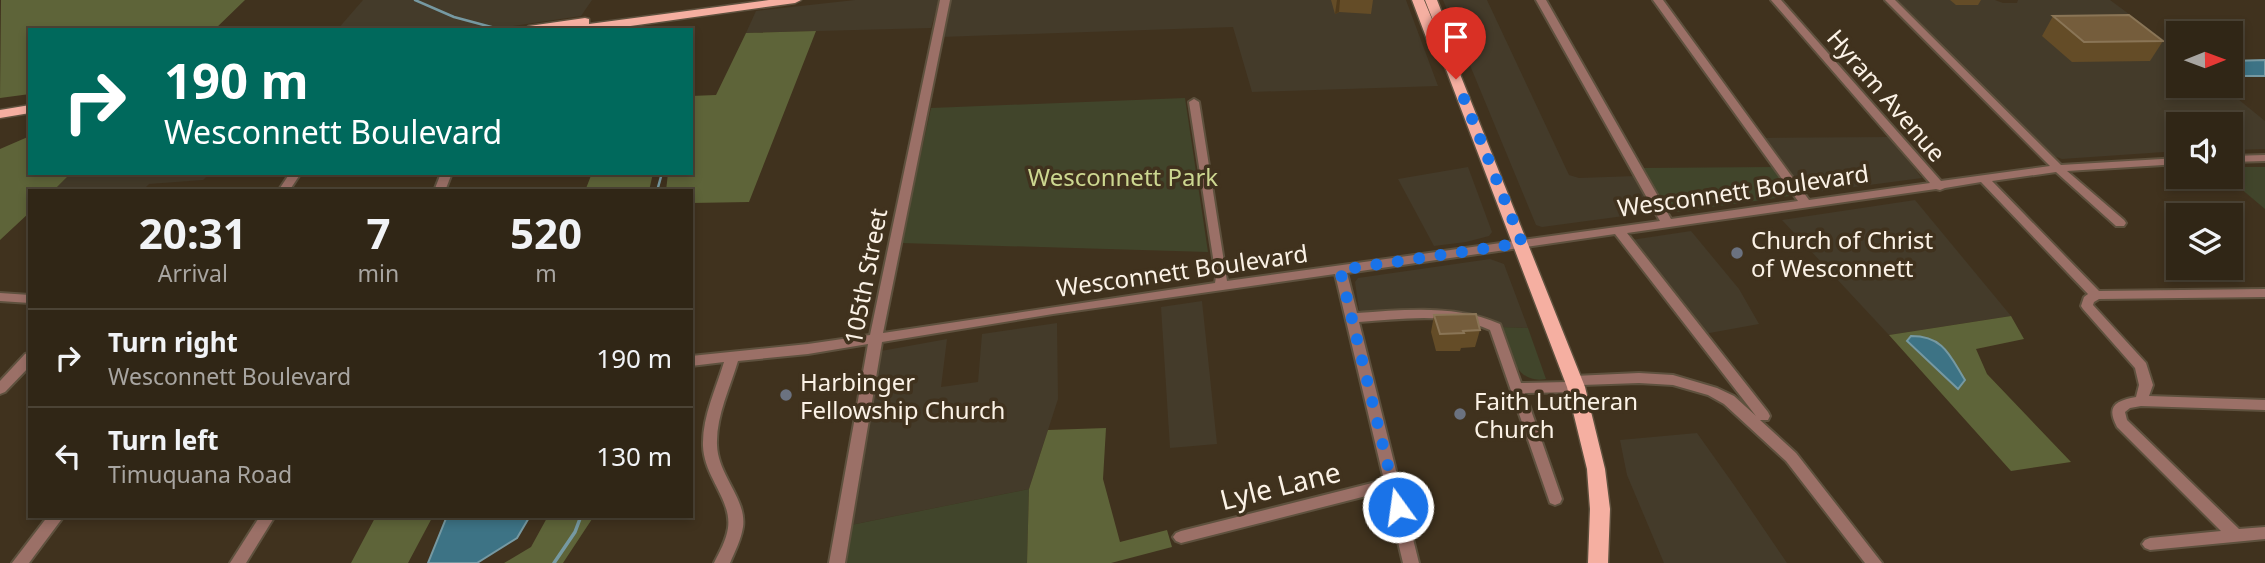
<!DOCTYPE html>
<style>
body{margin:0;font-family:"Noto Sans",sans-serif;background:#382e1f;color:#f1f3f6;height:100vh;display:flex;flex-direction:column;font-size:26px;white-space:nowrap}
*{box-sizing:border-box;margin:0}
p{font-size:23px;color:#a8a5a1}
.icon{flex:none;width:38px;height:38px;fill:none;stroke:currentColor;stroke-width:2;stroke-linecap:round;stroke-linejoin:round}
.map{position:relative;flex:1;overflow:hidden}
.sheet{position:absolute;left:28px;top:189px;width:665px;height:329px;display:flex;flex-direction:column;background:#302616;border-radius:0px;box-shadow:0 4px 10px #0003,0 0 0 2px #4b4335}
.sheet>*{flex:none}
.top-card{position:absolute;left:28px;top:28px;width:665px;height:147px;border-radius:0px;box-shadow:0 4px 10px #0003,0 0 0 2px #4b4335;background:#00695c;color:#fff;overflow:hidden}
.needle{width:46px;rotate:89deg}
.tools{position:absolute;left:2166px;top:21px;display:grid;gap:14px}
.tools a{display:grid;place-items:center;width:77px;height:77px;border-radius:0px;background:#302616;box-shadow:0 4px 10px #0003,0 0 0 2px #4b4335;font-size:35px}
.pin{position:absolute;display:grid;place-items:center;width:60px;height:60px;color:#fff;margin:-72px -30px;border-radius:50% 50% 50% 0;rotate:-45deg;box-shadow:0 0 7px #0007}
.pin .icon{rotate:45deg}
.me{position:absolute;width:77px;margin:-38px;rotate:346deg;stroke-linejoin:round;filter:drop-shadow(0 0 5px #0008)}
.turn{display:flex;align-items:center;gap:24px;height:147px;padding:0 21px;font-size:32px}
.turn .icon{width:91px;height:91px;stroke-width:2.5}
.turn b{display:block;font-size:49px;line-height:60px}
.eta{display:flex;justify-content:space-evenly;align-items:center;height:119px;text-align:center}
.eta b{font-size:42px;font-weight:700;line-height:49px}
ul{padding:0;list-style:none}
li{display:flex;align-items:center;gap:21px;height:98px;padding:0 21px;border-top:2px solid #4b4335}
li div{flex:1}
li b{display:block;font-size:26px}
li em{font-style:normal}
.map>svg:first-child{display:block}
.commercial{fill:#443b2a}
.green{fill:#41452b}
.forest{fill:#5e6439}
.water{fill:#3d7385;stroke:#7699a2;stroke-width:2}
.lines{fill:none;stroke-linecap:round;stroke-linejoin:round}
.stream-far1{stroke:#7699a2;stroke-width:2.5}
.stream{stroke:#7699a2;stroke-width:3.5}
.minor-casing{stroke:#5e513e;stroke-width:4}
.major-casing{stroke:#5e513e;stroke-width:3}
.minor{fill:#9b7067;fill-rule:evenodd}
.major{fill:#f5afa1;fill-rule:evenodd}
.wall{fill:#644c27}
.shaded-wall{fill:#4f3a1b}
.building{fill:#755d3c;stroke:#8a7556;stroke-width:2}
.route{stroke:#1a73e8;stroke-width:12;stroke-dasharray:0 21.6}
.worship-dot{fill:#6b7280;stroke:#40321e;stroke-width:2.5}
.labels{text-anchor:middle;dominant-baseline:central;stroke-width:7;stroke-linejoin:round;paint-order:stroke}
.street-label{font-size:24px;fill:#fbf2e6;stroke:#40321e}
.park-label{font-size:24px;fill:#ccd790;stroke:#40321e}
.poi-label{font-size:24px;fill:#fbf2e6;stroke:#40321e;text-anchor:start}
.near-street-label{font-size:28px;fill:#fbf2e6;stroke:#40321e}
</style>
<div class="map">
<svg width="2265" height="563" viewBox="0 0 2265 563">
<rect width="100%" height="100%" fill="#40321e"/>
<g class="commercial">
<path d="M363,0h229l-11,16 -95,14h-149z"/>
<path d="M855,0h84l-8,28 -185,5 10,-22z"/>
<path d="M949,0h457l32,86 -186,6 -19,-65 -292,10z"/>
<path d="M1443,0h44l82,175 10,3 56,-2 19,36 -112,15 -6,-2z"/>
<path d="M1893,0h102l8,3h14l1,-3h92l69,51v35h43l43,35v28l-34,1v-26h-52v27l-117,8 -8,-3z"/>
<path d="M1890,137l32,41 -113,15 -8,-3 -40,-52z"/>
<path d="M1468,167l24,65 -3,4 -23,6 -32,4 -36,-67z"/>
<path d="M71,173h139l-7,7 -54,4 -7,7h-27l2,-4 -61,1z"/>
<path d="M1915,200l96,116 -122,19 -107,-115z"/>
<path d="M1691,231l48,58 20,35 -55,10 -73,-94z"/>
<path d="M1490,259l14,5 24,64 -27,-1 -13,-10 -39,-5 -83,2 -7,-4 -4,-28 3,-4z"/>
<path d="M1202,301l15,143 -47,4 -9,-141z"/>
<path d="M1057,323l1,76 -29,90 -178,36 30,-174 66,-12 -6,48 37,-5 4,-48z"/>
<path d="M1697,433l37,52 53,78h-123l-37,-88 -7,-35z"/>
</g>
<g class="green">
<path d="M1185,98l23,154 -307,-9 30,-135z"/>
<path d="M1774,167l15,22 1,7 -114,16 -12,-6 -22,-38z"/>
<path d="M2231,167h34v42l-38,-32h4z"/>
<path d="M1501,327l27,1 18,51c-32,6 -36,-29 -45,-52z"/>
<path d="M1029,489l-2,74h-183l7,-38z"/>
</g>
<g class="forest">
<path d="M245,0l-31,30h-184v64l-30,4 1,-98z"/>
<path d="M816,31l-67,171 -58,1v-12h-25l2,-18h23v-77l25,-1 30,-62z"/>
<path d="M30,136v37h41l-18,18h-23v21l-30,28v-91z"/>
<path d="M592,173h61l-4,18h-64z"/>
<path d="M2011,316l13,23 -48,10 11,25 84,88 -60,9 -122,-136z"/>
<path d="M1106,428l-3,51 17,63 47,-12 5,17 -61,16h-84l2,-74 19,-59z"/>
<path d="M376,516h57l-25,47h-57z"/>
<path d="M548,516h46l-31,47h-59l27,-16z"/>
</g>
<g class="water">
<path d="M2265,60v16h-24l-10,-4v-11z"/>
<path d="M1911,336c33,0 39,20 54,44l-7,9 -51,-48z"/>
<path d="M447,516h83l-13,22 -40,25h-49z"/>
</g>
<g class="lines">
<g class="stream-far1">
<path d="M415,0l39,17 41,11"/>
<path d="M657,191l5,-18"/>
</g>
<path class="stream" d="M554,563l21,-31 6,-16"/>
<defs>
<g id="minor">
<path d="M940,0h10l-67,333 332,-50 1,-6 -27,-175 5,-3 5,3 28,179 433,-60 -124,-221h10l125,219 127,-18 -145,-201h10l146,200 121,-17 -159,-183h10l160,181 109,-15 -165,-166h10l166,165 118,-7v6l-112,7 57,49 2,3 -2,3h-8l-60,-54 -64,9 107,110 166,-2v8l-166,2 -5,3 -1,3 53,58 7,22 -4,11 116,4v10l-124,-4 -11,2 -5,4 2,8 112,109 26,-2v12l-115,11 -5,-2 -3,-4 3,-4 5,-2 71,-7 -104,-104c-11,-21 -2,-26 19,-30l3,-12 -4,-17 -52,-59 -2,-3 3,-9 4,-3 -107,-112 -36,6 -5,2 -4,-1 -309,44 141,179 2,4 -2,4h-8l36,33 86,110h-17l-79,-102 -62,-57 -16,-9 -35,-10 -34,-2 -57,2 -1,5 -5,2 -51,1 37,106 -2,4 -5,2 -5,-2 -60,-173c-40,-18 -89,-11 -131,-8l60,241h-16l-17,-72 -205,52 -5,-2 -3,-4 3,-4 5,-2 203,-51 -49,-206 -282,40 -171,28 -37,221h-16l39,-219 -60,10 -70,7c-8,27 -22,55 -21,84 1,31 30,54 26,82 -2,13 -8,24 -13,36h-16c6,-12 12,-22 14,-35 4,-28 -24,-51 -25,-82 -1,-29 13,-57 21,-84l-33,4v-10l117,-12 62,-9zM1615,234l141,182 -22,-20 -17,-8 -44,-13 -34,-2 -65,3 -5,2 -1,4 -47,1 -21,-59c-45,-20 -96,-14 -143,-11l-10,-40z"/>
<path d="M2265,155v6l-34,1v-6z"/>
<path d="M290,173h11l-12,18h-11z"/>
<path d="M441,173h11l-7,18h-11z"/>
<path d="M0,293l30,2v8l-30,-2z"/>
<path d="M30,352v14l-25,26 -5,2v-13l25,-27z"/>
<path d="M48,516h16l-35,47h-17z"/>
<path d="M260,516h15l-29,47h-16z"/>
</g>
<g id="major">
<path d="M769,0h32l-6,3 -193,27h-79l6,-4 56,-8 4,1v5z"/>
<path d="M1412,0h12l18,43 -17,-43h12l17,44 -4,5 135,338 20,82 5,40 -2,54h-20l2,-54 -3,-40 -20,-82 -128,-336 -10,-6z"/>
<path d="M30,105v8l-30,5v-8z"/>
</g>
</defs>
<use href="#minor" class="minor-casing"/>
<use href="#major" class="major-casing"/>
<use href="#minor" class="minor"/>
<use href="#major" class="major"/>
</g>
<g class="wall">
<path d="M1331,0h42l-2,14 -32,-2 -4,2z"/>
<path d="M1950,0h31l-3,5h-22z"/>
<path d="M2053,16l110,25 -13,20 -78,1 -30,-26z"/>
<path d="M1434,315l46,15 -5,17 -14,1 -1,3h-24l-5,-19z"/>
</g>
<path class="shaded-wall" d="M1337,0h3l-1,12 -4,2z"/>
<g class="building">
<path d="M2129,15l34,26 -79,1 -31,-26z"/>
<path d="M1476,314l4,16 -17,1 1,2 -24,1 -6,-19z"/>
</g>
<g class="lines">
<path class="route" d="M1398,507l-58,-237 182,-27 -66,-164"/>
</g>
<g class="worship-dot">
<circle cx="1737" cy="253" r="7"/>
<circle cx="786" cy="395" r="7"/>
<circle cx="1460" cy="414" r="7"/>
</g>
<g class="labels">
<g class="street-label">
<text transform="translate(1887 95) rotate(49)">Hyram Avenue</text>
<text transform="translate(1743 190) rotate(-8)">Wesconnett Boulevard</text>
<text transform="translate(1182 270) rotate(-8)">Wesconnett Boulevard</text>
<text transform="translate(865 276) rotate(-79)">105th Street</text>
</g>
<g class="park-label">
<text x="1123" y="176">Wesconnett Park</text>
</g>
<g class="poi-label">
<text x="1751" y="239">Church of Christ<tspan x="1751" dy="28">of Wesconnett</tspan></text>
<text x="800" y="381">Harbinger<tspan x="800" dy="28">Fellowship Church</tspan></text>
<text x="1474" y="400">Faith Lutheran<tspan x="1474" dy="28">Church</tspan></text>
</g>
<g class="near-street-label">
<text transform="translate(1280 485) rotate(-14)">Lyle Lane</text>
</g>
</g>
</svg>
<div class="tools">
<a><svg class="needle" viewBox="-14 -14 28 28"><path d="M0-13l5 13h-10z" fill="#e53935"/><path d="M0 13l5-13h-10z" fill="#a8a5a1"/></svg></a>
<a><svg class="icon" aria-label="sound" viewBox="0 0 24 24"><path d="M4 9h4l5-4v14l-5-4H4zM17 9q2 3 0 6"/></svg></a>
<a><svg class="icon" aria-label="layers" viewBox="0 0 24 24"><path d="M12 4l9 5-9 5-9-5zM3 14l9 5 9-5"/></svg></a>
</div>
<div class="pin" style="left:1456px;top:79px;background:#d93025"><svg class="icon" aria-label="arrive" viewBox="0 0 24 24"><path d="M6 21V4h12l-3 4 3 4H6"/></svg></div>
<svg class="me" style="left:1398px;top:507px" viewBox="-20 -20 40 40"><circle r="17" fill="#1a73e8" stroke="#fff" stroke-width="3"/><path d="M0-11L8 9 0 5-8 9z" fill="#fff"/></svg>
<div class="top-card">
<div class="turn"><svg class="icon" aria-label="right" viewBox="0 0 24 24"><path d="M7 20v-9h11M14 6l5 5-5 5"/></svg><div><b>190 m</b>Wesconnett Boulevard</div></div>
</div>
<section class="sheet">
<div class="eta">
<div><b>20:31</b><p>Arrival</p></div>
<div><b>7</b><p>min</p></div>
<div><b>520</b><p>m</p></div>
</div>
<ul>
<li><svg class="icon" aria-label="right" viewBox="0 0 24 24"><path d="M7 20v-9h11M14 6l5 5-5 5"/></svg><div><b>Turn right</b><p>Wesconnett Boulevard</p></div><em>190 m</em></li>
<li><svg class="icon" aria-label="left" viewBox="0 0 24 24"><path d="M17 20v-9H6M10 6l-5 5 5 5"/></svg><div><b>Turn left</b><p>Timuquana Road</p></div><em>130 m</em></li>
</ul>
</section>
</div>
